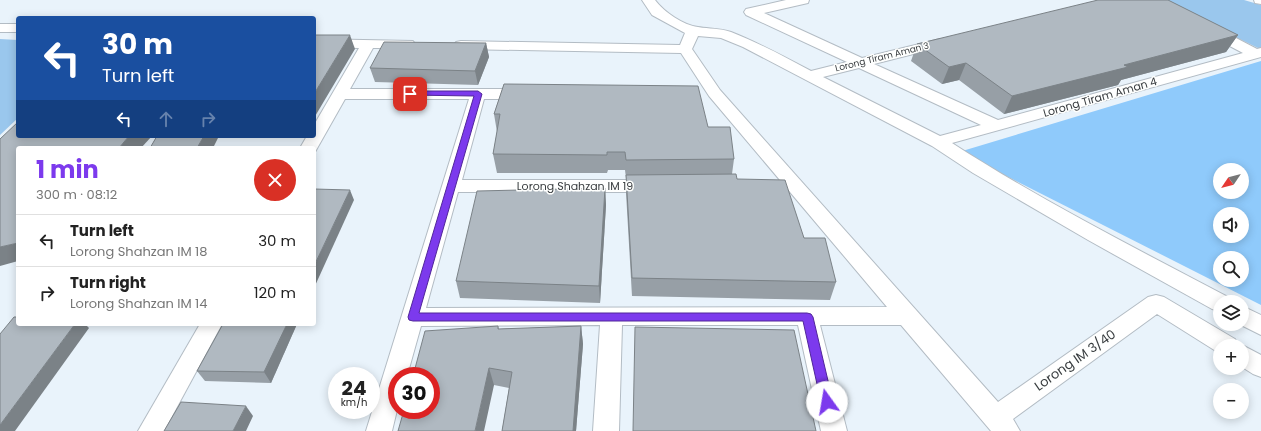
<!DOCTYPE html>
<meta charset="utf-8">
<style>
body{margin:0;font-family:Poppins,sans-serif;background:#f2f2f2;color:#222;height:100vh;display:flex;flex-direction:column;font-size:15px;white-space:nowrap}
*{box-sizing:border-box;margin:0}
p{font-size:13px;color:#767676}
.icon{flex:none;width:22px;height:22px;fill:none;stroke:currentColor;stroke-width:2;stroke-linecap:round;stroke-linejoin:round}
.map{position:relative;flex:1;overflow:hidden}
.side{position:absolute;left:16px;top:146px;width:300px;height:180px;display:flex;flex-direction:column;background:#fff;border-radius:4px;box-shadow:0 2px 10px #0003}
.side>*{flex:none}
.top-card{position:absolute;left:16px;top:16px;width:300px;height:122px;border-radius:4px;box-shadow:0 2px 10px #0003;background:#1a4fa0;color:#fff;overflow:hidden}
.needle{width:26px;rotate:235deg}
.tools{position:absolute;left:1213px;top:163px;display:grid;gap:8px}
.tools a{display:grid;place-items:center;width:36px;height:36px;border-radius:50%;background:#fff;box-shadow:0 2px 10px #0003;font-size:20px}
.speed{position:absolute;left:328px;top:367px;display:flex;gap:8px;font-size:20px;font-weight:700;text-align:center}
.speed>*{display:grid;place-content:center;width:52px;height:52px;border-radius:50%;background:#fff;box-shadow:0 2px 10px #0003;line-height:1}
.speed small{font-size:10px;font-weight:400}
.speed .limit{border:6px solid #d22;background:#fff;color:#111}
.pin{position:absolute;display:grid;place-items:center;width:34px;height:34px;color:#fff;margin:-17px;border-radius:8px;box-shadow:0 2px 6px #0006}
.me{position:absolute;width:44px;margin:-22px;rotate:347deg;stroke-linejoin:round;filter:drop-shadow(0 0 3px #0008)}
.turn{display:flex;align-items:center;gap:14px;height:84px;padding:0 20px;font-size:18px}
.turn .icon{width:52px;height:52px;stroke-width:2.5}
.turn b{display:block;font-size:28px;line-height:34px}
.lanes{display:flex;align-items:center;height:38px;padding:0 20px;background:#0003;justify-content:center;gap:20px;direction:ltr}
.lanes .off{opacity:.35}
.round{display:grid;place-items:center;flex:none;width:42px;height:42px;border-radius:21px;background:#f2f2f2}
.headline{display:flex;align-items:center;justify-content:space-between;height:68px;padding:0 20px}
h1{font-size:24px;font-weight:700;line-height:30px;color:#7c3aed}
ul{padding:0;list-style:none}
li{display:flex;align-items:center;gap:12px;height:52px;padding:0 20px;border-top:1px solid #e0e0e0}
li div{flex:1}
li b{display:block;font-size:15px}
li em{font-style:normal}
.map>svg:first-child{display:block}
.green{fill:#9ac7ed}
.forest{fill:#8fcafb;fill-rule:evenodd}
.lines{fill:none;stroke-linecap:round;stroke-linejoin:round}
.minor-casing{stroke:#b3bcc4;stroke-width:2}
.minor{fill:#fff;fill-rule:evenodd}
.wall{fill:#979fa6}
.shaded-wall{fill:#7b8287}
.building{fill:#b0b9c1;stroke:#7b8287}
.route{fill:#7c3aed;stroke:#51269a}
.labels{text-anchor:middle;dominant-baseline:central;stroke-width:3;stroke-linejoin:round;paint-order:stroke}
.far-street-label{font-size:9px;fill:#383c3f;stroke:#fefffe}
.street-label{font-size:11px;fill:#383c3f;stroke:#fefffe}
.near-street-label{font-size:13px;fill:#383c3f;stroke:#fefffe}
</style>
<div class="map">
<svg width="1261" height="431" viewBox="0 0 1261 431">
<rect width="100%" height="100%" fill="#e9f3fb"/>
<g class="green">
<path d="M1160,0h84l17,5v43h-3z"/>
<path d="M0,39l18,1v78l-18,17z"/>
</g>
<path class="forest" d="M1261,61v244l-302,-153zM1220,170h22v22h-22zM1220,214h22v22h-22zM1220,258h22v22h-22z"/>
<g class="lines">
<defs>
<g id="minor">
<path d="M642,0h13c9,12 28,25 43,27 11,2 22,1 33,5 28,11 54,25 80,39l36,-9 -101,-47 -2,-3 2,-3 40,-9h23l-1,3 -44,10 98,45 78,-19 5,1 2,3 -2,3 -71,18 124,56 245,-67 -38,-20 -2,-3 2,-3 5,-1 5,1 42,22 4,-1v9l-309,86c88,57 183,105 276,154l2,5h-10v9l-8,-2 -124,-69 -115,-67 -41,-27 -189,-99 -22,-9 -23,-2 -6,13 28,41 278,312 150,-105 8,-2 8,2 71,42 3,7h-18l-1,7 -62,-39 -144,105 7,12h-29l-90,-106h-81l27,106h-26l-23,-106h-176l-3,106h-26l7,-106 -179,1 -14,50h-10v34l-5,21h-26l103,-332h-124l-30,53 -1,-4h-14l7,-12h7v-11l45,-77 -45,-1v-8l99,2 2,3 -2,3 -5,1h-35l-23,41h176l5,2 3,3 -3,3 -5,2h-42l-22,81h191l6,2 3,4 -3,4 -6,2h-195l-32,116 461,-1 -178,-211 -28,-43 -220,-4 -5,-1 -2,-3 2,-3 5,-1 219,4 5,-12 -33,-18zM859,68l122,57 -41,11 -117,-59z"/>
<path d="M1254,0h7v4l-6,-1z"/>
<rect x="0" y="24" width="18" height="8"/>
<path d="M1242,306l19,9v20l-22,-11h3z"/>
<path d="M200,324h22l-58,107h-26z"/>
<path d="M1242,345l19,10v22l-8,-3 -11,-7v-21h-2z"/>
</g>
</defs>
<use href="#minor" class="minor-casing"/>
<use href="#minor" class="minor"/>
</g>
<g class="wall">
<path d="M1238,35l-12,17 -105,28 -3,5 -114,29 -45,-34 -17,4 -31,-23 6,-17z"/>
<path d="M486,43l3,14 -11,28 -103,-3 -5,-14z"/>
<path d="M504,84l204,43 26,32 -2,15 5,5 67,59 32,44 -6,18 -198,-4 -6,-103v-15l-1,-8h-17l-1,3h-110l-4,-19 4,-22 -3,-18z"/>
<path d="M605,188l1,17 -6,98 -140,-5 -4,-17z"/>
<path d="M297,324l-26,59 -66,-2 -8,-10z"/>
<path d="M498,326l1,3 82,-3 2,18 -7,87h-74l7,-43 -15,-3 -96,46z"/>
</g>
<g class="shaded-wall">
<path d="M350,35l5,14 -41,69v-24z"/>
<path d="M1238,35l-12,17 -105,28 -3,5 -114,29 8,-18 112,-31z"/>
<path d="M486,43l3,14 -11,28 -3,-14z"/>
<path d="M966,63l-7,17 -17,4 7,-17z"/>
<path d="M129,136h23l-11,12h-22z"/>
<path d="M204,136h15l-6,12h-16z"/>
<path d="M605,188l1,17 -6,98 -1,-17z"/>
<path d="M350,190l4,10 -40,88v-22z"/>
<path d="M18,243v18l-18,5v-19z"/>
<path d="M75,324h10l4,4 -74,103h-15v-6z"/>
<path d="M287,324h10l-26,59 -7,-11z"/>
<path d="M581,326l2,18 -7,87h-3z"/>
<path d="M489,368l5,17 -10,46h-9z"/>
<path d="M246,406l7,10 -7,15h-13z"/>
</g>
<g class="building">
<path d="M1098,0h70l70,35 -114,30 4,2 -116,29 -46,-33 -17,4 -32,-23z"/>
<path d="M314,35h36l-36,59z"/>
<path d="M384,42l102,1 -11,28 -105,-3z"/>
<path d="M504,84l194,2 10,41h22l4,32 -108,1 -1,-8h-18v3l-114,-1 7,-40h-6z"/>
<path d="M18,122v14h111l-10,12h-101v95l-18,4v-108z"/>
<path d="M157,136h47l-7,12h-47z"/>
<path d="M736,174l1,5 48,1 19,58h21l11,44 -204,-4 -6,-103z"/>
<path d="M605,188l-6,98 -143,-5 21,-90z"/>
<path d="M314,189l36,1 -36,76z"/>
<path d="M14,317h4v7h57l-75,101v-91z"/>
<path d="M223,324h64l-23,48 -67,-1z"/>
<path d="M498,326v3l83,-3 -8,105h-71l10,-59 -23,-4 -14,63h-77l6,-21h27v-34h-18l12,-45z"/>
<path d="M635,327l159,3 22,101h-183z"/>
<path d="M181,402l65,4 -13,25h-69z"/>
</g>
<path class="route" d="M410,91h68l4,3 -63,219h388l4,1 2,3 20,85 -2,4 -4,2 -4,-2 -2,-4 -18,-81h-390l-4,-1 -1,-3 66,-221 -66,-1v-3z"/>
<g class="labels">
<g class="far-street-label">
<text transform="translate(882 57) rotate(-14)">Lorong Tiram Aman 3</text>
</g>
<g class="street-label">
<text transform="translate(1100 97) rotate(-16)">Lorong Tiram Aman 4</text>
<text x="575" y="186">Lorong Shahzan IM 19</text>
</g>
<g class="near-street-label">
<text transform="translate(1075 360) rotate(-35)">Lorong IM 3/40</text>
</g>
</g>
</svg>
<div class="tools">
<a><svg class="needle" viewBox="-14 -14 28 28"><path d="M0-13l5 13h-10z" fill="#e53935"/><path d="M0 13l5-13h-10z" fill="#767676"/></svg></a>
<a><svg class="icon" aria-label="sound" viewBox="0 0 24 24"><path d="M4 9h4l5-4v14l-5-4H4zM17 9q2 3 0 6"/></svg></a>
<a><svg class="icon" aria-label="search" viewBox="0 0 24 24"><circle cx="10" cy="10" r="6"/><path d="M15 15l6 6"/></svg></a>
<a><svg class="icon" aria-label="layers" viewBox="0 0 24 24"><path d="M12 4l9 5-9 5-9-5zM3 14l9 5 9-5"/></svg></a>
<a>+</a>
<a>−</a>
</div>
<div class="speed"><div>24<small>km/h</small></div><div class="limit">30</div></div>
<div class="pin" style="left:410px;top:94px;background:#d93025"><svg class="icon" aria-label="arrive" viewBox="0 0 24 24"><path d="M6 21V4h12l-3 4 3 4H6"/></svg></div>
<svg class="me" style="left:827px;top:402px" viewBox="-20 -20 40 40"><circle r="19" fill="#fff"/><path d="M0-13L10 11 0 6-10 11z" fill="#7c3aed"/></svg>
<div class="top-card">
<div class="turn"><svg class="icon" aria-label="left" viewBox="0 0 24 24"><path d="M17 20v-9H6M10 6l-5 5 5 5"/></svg><div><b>30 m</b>Turn left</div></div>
<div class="lanes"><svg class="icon" aria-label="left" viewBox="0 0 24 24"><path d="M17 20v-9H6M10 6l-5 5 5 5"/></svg><svg class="icon off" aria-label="ahead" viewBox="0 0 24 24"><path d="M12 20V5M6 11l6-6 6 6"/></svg><svg class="icon off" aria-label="right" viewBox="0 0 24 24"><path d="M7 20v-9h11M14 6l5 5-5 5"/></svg></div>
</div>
<section class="side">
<div class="headline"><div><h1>1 min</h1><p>300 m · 08:12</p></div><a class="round" style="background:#d93025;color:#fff"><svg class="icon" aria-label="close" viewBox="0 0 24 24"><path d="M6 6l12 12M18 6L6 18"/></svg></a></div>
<ul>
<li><svg class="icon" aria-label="left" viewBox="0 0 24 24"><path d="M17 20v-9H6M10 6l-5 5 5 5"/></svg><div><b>Turn left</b><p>Lorong Shahzan IM 18</p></div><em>30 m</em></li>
<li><svg class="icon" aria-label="right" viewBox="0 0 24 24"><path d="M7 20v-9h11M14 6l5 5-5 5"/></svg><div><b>Turn right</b><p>Lorong Shahzan IM 14</p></div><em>120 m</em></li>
</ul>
</section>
</div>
